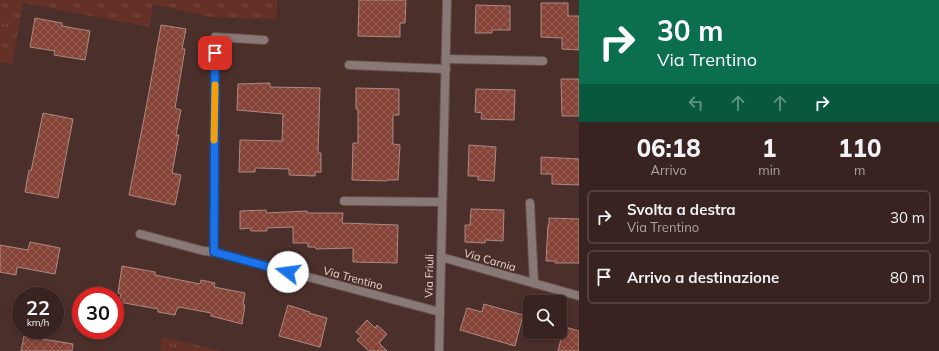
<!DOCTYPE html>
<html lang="it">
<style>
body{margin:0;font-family:Mulish,sans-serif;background:#432f2d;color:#f1f3f6;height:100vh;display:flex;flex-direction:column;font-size:15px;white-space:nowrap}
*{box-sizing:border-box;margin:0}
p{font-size:13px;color:#aba4a5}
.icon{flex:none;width:22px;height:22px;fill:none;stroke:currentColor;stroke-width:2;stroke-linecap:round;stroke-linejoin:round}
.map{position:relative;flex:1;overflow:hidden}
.panel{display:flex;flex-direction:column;background:#382320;width:360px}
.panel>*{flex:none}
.guide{background:#0b6e4f;color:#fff;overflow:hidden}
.controls{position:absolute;left:523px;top:295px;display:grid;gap:8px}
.controls a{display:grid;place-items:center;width:44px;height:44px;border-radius:6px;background:#382320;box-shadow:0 2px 6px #0003,0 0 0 1px #52403e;font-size:20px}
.speed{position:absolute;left:12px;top:287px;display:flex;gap:8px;font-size:20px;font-weight:700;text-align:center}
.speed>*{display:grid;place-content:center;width:52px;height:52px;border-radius:50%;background:#382320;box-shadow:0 2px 6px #0003,0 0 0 1px #52403e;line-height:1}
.speed small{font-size:10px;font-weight:400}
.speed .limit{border:6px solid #d22;background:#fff;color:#111}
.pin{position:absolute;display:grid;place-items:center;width:34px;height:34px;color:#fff;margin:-17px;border-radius:8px;box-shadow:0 2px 6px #0006}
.me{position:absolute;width:44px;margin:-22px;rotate:285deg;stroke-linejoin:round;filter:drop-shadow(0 0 3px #0008)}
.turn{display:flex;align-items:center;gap:14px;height:84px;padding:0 12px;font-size:18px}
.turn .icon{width:52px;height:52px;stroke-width:2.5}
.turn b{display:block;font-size:28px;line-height:34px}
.lanes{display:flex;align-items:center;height:38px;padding:0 12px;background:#0003;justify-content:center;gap:20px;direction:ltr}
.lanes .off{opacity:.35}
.eta{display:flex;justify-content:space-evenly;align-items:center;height:68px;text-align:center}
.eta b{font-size:24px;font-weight:800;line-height:28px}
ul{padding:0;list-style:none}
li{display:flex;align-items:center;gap:12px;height:54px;margin:0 8px 6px;padding:0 4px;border:2px solid #52403e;border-radius:6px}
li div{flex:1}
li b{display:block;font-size:15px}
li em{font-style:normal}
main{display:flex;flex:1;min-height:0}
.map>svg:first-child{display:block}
.park{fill:url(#park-tufts)}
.building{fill:url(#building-cross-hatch);stroke:#ac8a83}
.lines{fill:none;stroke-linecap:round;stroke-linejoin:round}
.minor-casing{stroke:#674d48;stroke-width:10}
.minor{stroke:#887976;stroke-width:8}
.route-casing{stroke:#114b97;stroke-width:10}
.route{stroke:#1a73e8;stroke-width:7}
.slow{stroke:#f59e0b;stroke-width:7}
.labels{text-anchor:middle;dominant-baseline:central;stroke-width:4;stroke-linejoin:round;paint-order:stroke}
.street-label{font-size:11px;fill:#e8d5d2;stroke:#4b2f2a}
</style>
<main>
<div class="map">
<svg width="579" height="351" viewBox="0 0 579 351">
<defs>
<pattern id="park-tufts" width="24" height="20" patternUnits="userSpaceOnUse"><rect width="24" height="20" fill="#653127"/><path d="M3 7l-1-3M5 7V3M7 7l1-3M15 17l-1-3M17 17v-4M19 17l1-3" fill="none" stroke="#7b4e45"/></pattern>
<pattern id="building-cross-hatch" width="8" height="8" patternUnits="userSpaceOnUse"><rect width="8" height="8" fill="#864438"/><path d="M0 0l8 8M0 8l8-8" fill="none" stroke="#975e54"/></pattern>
</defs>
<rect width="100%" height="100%" fill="#4b2f2a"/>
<g class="park">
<path d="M0,0h277l-1,19 -65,-2 -58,-13 -4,23 -126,-24 -11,61 -12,-2z"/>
<path d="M162,337l59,14h-61z"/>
</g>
<g class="building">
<path d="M359,0h47l-1,23h-5v14l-42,-1z"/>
<path d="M541,3h27v13h11v34l-17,-1v-11l-21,-1z"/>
<path d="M476,5l34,1v24h-18v3h-17z"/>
<path d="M35,18l27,5v3l28,5 -5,29 -31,-5 1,-4 -25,-4z"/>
<path d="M161,25l25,4 -4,20h3l-10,59 6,2 -5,25h3l-7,38 9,2 -6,30 -46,-10 18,-92z"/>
<path d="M561,79h18v37h-17z"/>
<path d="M270,83v4l50,1 -2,65h3v19h-6v4l-26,-1v-6l-34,-1v4h-16l1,-32 42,1 1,-27 -46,-4 1,-26z"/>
<path d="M356,88l43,1v26h-6v29l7,1 -2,35h-11v1l-35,-1 1,-37h5v-34h-2z"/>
<path d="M476,89l39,1 -1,30 -33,-1 1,-6 -7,-1z"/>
<path d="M43,113l30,6 -15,79 -33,-6 4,-22 2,1z"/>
<path d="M469,145l27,2 -2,34 -16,-1v-4h-10z"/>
<path d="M541,157l38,2v26l-27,-1v-10h-11z"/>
<path d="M471,209l33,1 -1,31 -18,-1v3l-20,-1v-17h5z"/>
<path d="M266,210v3l41,-2v2h36l-1,10 56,2 -1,38 -44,-1v-14l-37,1 -1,-2h-7v-4h-15v-16l-26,1v3h-16l-1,-3 -10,1v-18z"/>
<path d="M549,218l30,1v44h-24v-2h-9l2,-36h1z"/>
<path d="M30,242l30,6 -5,26 -38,-7 -1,8 -16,-3v-27l28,5z"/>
<path d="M122,266l33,6v3l45,9 1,-4 14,3 -1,4 31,6 -2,12h2l-3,19 -31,-8v-3l-32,-6v1h-2l-2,7 -17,-3v-3l-39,-7 2,-8 -3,-1z"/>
<path d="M484,304l39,11 -8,31 -55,-16 7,-22 15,4z"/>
<path d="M288,305l22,7 -1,1 18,5 -7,29 -41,-11z"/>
<path d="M367,320l8,8 2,-3 10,9 -8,9 8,8h-18l-12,-11 4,-4 -5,-4z"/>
<path d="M562,326l17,5v20h-21l3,-12 -2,-1z"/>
<path d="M24,336l49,8 -1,7h-51z"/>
</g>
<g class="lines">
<defs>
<g id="minor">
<path d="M446,59l97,2"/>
<path d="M349,65l97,4"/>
<path d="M344,201l98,1"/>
<path d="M530,203l4,80"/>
<path d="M140,234l64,17 10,1 226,60"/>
<path d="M214,252l1,-215 49,3"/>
<path d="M441,257l138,39"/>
<path d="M439,351l8,-351"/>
</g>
</defs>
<use href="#minor" class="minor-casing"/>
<use href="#minor" class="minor"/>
</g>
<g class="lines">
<defs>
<path id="route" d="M215,53l-1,199 74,20"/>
</defs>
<use href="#route" class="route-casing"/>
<use href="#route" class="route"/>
<path class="slow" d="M214,140l1,-55"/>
</g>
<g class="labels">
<g class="street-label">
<text transform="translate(490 260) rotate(16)">Via Carnia</text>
<text transform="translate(429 276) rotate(-89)">Via Friuli</text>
<text transform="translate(353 278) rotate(15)">Via Trentino</text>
</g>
</g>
</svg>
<div class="controls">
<a><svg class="icon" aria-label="search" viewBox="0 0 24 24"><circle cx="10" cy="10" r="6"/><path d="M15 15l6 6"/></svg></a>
</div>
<div class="speed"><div>22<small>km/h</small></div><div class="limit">30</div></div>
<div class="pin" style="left:215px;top:53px;background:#d93025"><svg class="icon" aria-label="arrive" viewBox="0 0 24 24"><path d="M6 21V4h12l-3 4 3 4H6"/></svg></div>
<svg class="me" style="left:288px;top:272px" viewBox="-20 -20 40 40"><circle r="19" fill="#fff"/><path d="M0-13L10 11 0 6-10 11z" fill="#1a73e8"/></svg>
</div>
<section class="panel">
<div class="guide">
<div class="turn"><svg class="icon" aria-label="right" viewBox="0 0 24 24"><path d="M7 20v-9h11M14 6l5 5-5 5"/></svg><div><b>30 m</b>Via Trentino</div></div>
<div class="lanes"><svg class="icon off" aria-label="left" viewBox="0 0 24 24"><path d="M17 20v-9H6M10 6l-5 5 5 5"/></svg><svg class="icon off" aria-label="ahead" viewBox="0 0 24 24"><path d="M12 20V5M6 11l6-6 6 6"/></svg><svg class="icon off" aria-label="ahead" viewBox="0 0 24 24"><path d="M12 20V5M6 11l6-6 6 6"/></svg><svg class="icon" aria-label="right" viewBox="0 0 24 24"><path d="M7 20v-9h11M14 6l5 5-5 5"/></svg></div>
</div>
<div class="eta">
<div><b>06:18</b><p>Arrivo</p></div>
<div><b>1</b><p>min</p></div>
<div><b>110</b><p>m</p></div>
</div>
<ul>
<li><svg class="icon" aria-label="right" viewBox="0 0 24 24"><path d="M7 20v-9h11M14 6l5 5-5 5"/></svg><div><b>Svolta a destra</b><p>Via Trentino</p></div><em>30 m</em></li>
<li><svg class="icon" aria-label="arrive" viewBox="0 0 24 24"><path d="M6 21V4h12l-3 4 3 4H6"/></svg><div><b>Arrivo a destinazione</b></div><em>80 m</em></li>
</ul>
</section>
</main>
